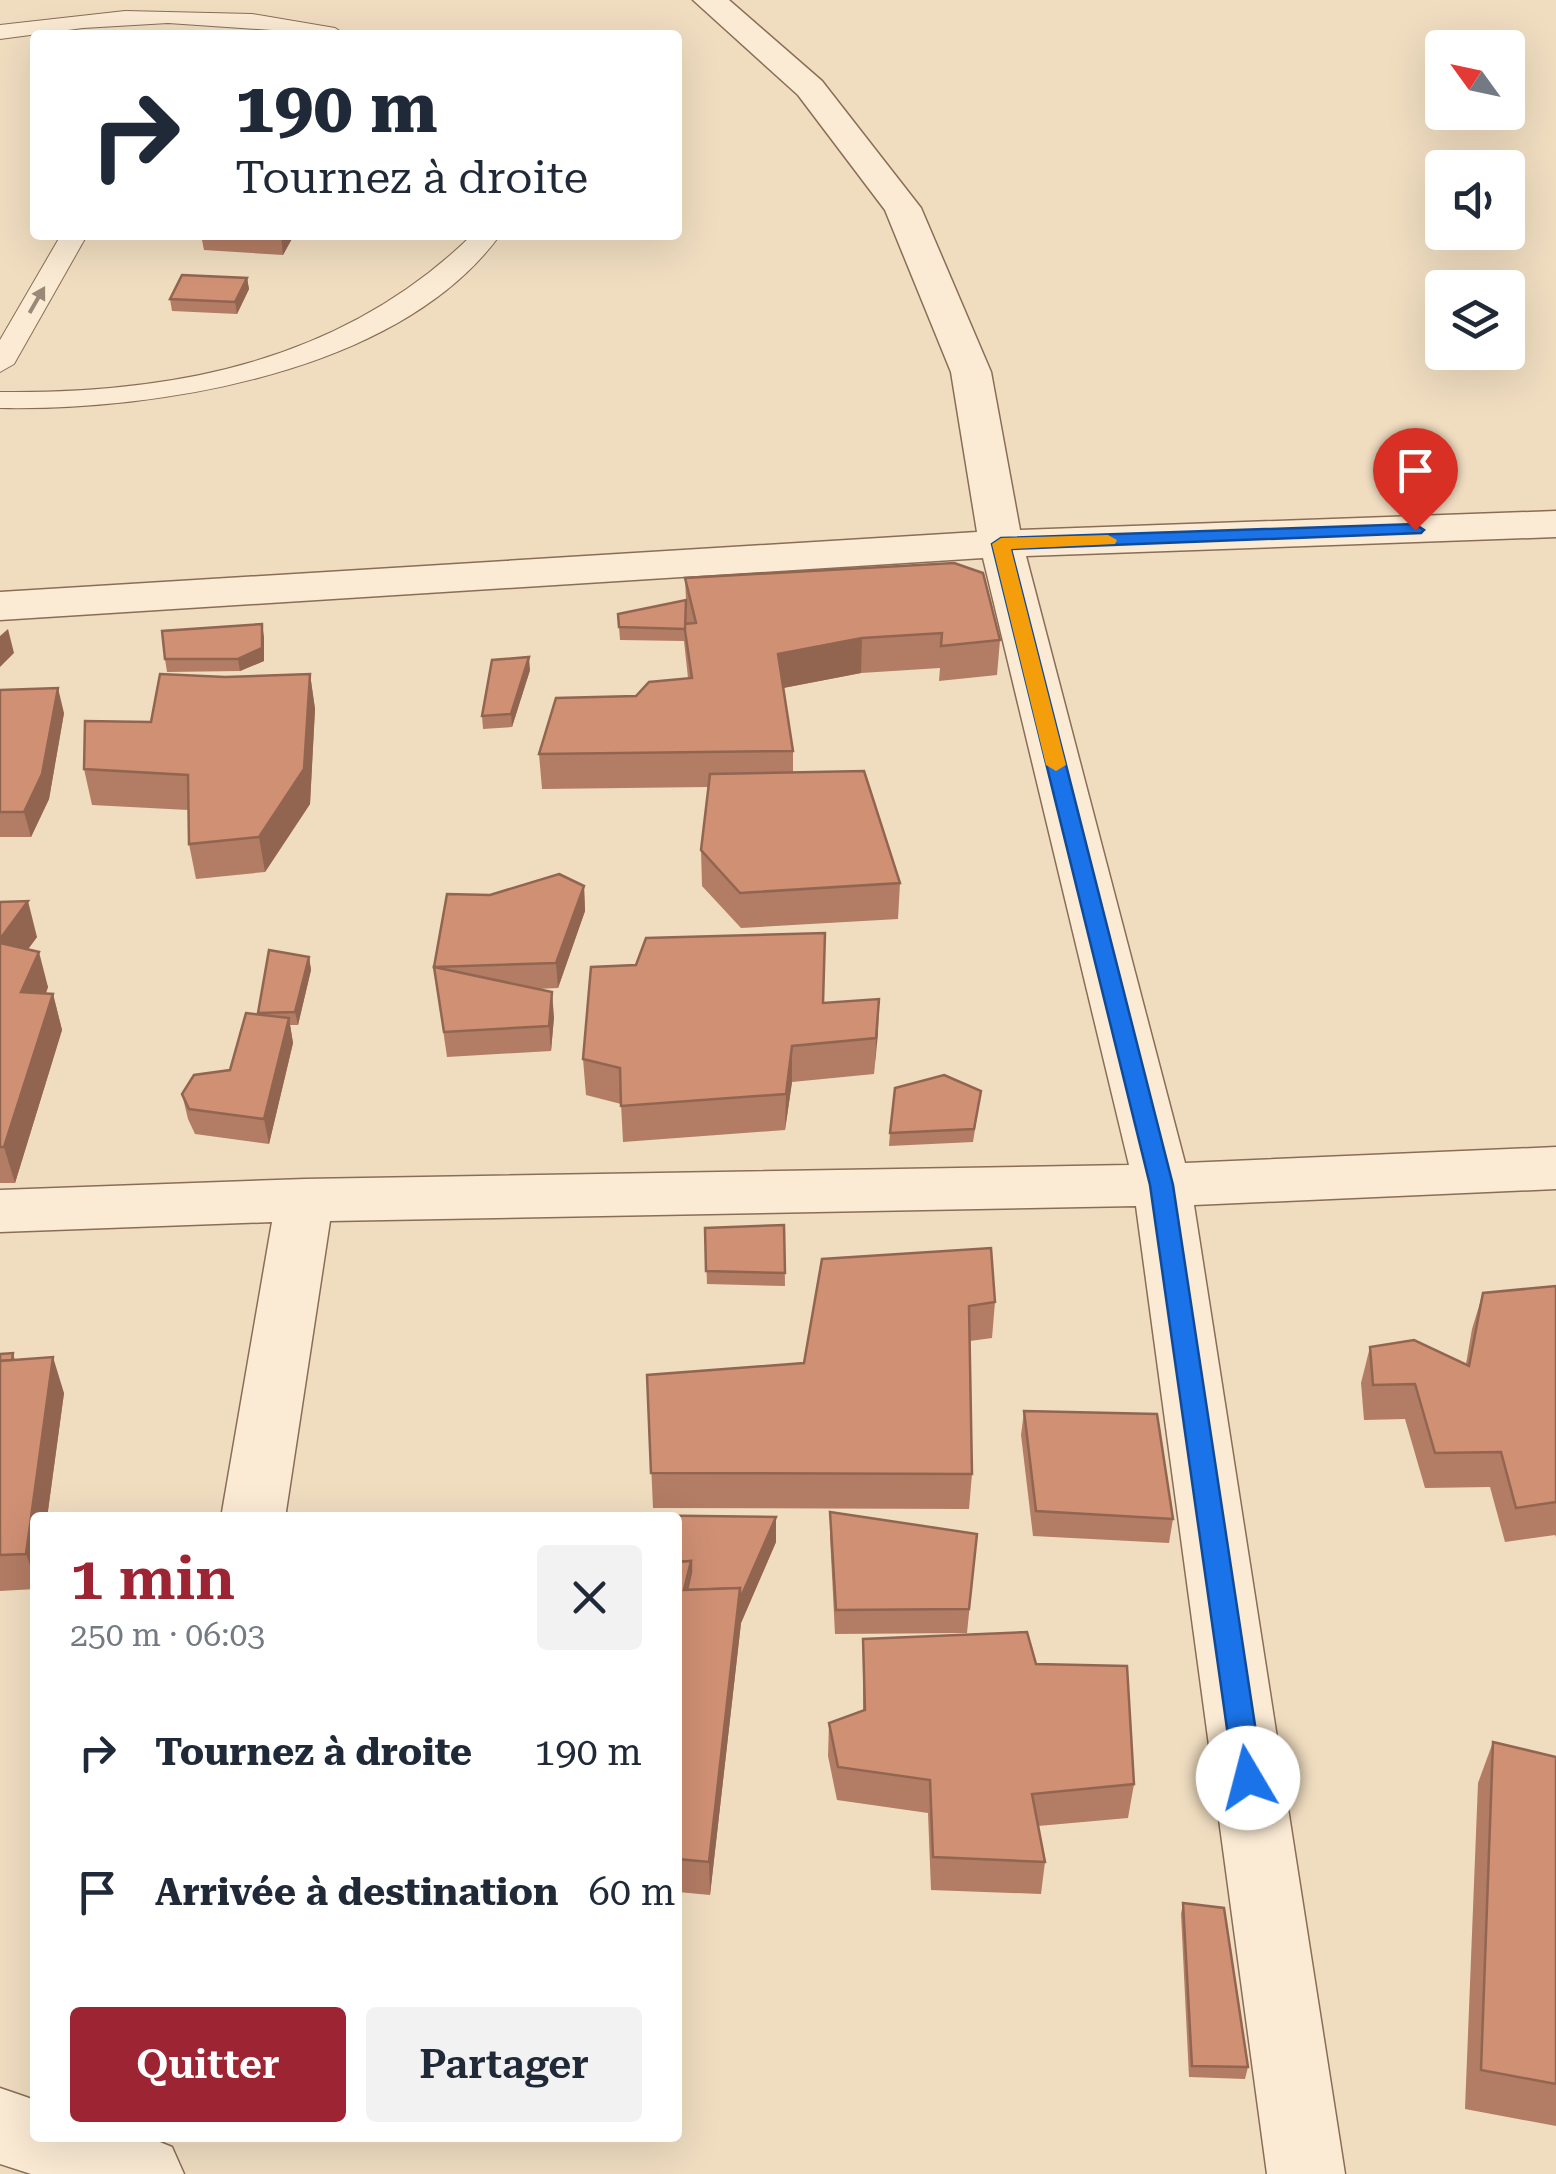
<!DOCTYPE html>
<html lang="fr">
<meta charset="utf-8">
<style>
body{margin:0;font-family:"Roboto Serif",serif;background:#f2f2f3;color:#1f2937;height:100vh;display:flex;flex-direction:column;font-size:38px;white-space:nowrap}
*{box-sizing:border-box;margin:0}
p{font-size:32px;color:#747a83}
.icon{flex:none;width:55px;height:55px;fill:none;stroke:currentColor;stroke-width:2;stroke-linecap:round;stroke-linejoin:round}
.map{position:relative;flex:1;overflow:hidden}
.sheet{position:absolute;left:30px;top:1512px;width:652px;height:630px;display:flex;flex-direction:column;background:#fff;border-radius:10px;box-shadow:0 10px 40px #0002}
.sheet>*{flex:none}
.banner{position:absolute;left:30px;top:30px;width:652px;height:210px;border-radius:10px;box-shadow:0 10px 40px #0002;background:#fff;color:#1f2937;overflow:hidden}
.needle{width:65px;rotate:303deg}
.tools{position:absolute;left:1425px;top:30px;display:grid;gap:20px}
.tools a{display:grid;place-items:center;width:100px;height:100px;border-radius:10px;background:#fff;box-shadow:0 10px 40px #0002;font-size:50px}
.pin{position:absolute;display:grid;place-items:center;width:85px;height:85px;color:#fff;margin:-102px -42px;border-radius:50% 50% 50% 0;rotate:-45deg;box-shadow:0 0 10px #0007}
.pin .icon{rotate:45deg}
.me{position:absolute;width:110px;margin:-55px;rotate:352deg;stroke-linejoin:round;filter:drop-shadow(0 0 8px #0008)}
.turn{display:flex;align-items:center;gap:35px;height:210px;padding:0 40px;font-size:45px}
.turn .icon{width:130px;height:130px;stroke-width:2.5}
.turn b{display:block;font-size:70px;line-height:85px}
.round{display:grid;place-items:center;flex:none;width:105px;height:105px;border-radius:10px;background:#f2f2f3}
.overview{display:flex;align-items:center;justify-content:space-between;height:170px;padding:0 40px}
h1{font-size:60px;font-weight:600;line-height:75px;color:#9d2432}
.cta{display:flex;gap:20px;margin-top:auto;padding:20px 40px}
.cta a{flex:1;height:115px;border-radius:10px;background:#9d2432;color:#fff;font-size:40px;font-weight:600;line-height:115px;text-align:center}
.cta a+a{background:#f2f2f3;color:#1f2937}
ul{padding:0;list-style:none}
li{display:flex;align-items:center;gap:30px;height:140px;padding:0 40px}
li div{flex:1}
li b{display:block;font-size:38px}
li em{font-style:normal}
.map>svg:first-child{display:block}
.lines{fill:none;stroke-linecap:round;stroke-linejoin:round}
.lane-casing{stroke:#8a6d57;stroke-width:2}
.street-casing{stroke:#8a6d57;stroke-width:3}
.lane{fill:#fbebd4;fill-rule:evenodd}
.street{fill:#fbebd4;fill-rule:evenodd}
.wall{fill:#b37c64}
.shaded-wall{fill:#926551}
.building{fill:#d09074;stroke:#926551;stroke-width:2.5}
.oneway{fill:#9a8978}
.route{fill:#1a73e8;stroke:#114b97;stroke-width:2.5}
.slow{fill:#f59e0b}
</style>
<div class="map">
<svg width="1556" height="2174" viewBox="0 0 1556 2174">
<rect width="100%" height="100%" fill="#f0ddc0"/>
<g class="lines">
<defs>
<g id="lane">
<path d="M125,11l127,3 83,14 11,7 -178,-12 -85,5 -83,11v-14z"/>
<path d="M61,235h26l-73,129 -14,8v-32z"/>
<path d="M472,235h28c-101,138 -342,176 -500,173v-16c175,2 343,-31 472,-157z"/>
</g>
<g id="street">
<path d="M693,0h36l93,81 99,127 70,164 29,158 536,-19v26l-530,19 159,607 371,-16v42l-362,16 151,969h-78l-131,-968 -806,15 -45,297h-64l51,-296 -272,10v-42l305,-11 824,-14 -146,-607 -983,62v-28l977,-60 -26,-160 -66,-162 -87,-115z"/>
<path d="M0,2088l35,12v38h115l22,9 12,27h-153l-31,-10z"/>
</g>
</defs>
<use href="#lane" class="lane-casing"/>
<use href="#street" class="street-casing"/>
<use href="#lane" class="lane"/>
<use href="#street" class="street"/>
</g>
<g class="wall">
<path d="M201,235h93l-11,20 -79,-5z"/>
<path d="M247,278l2,11 -12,25 -65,-3 -2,-12z"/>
<path d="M685,578l315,62 -3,35 -58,6 1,-13 -79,5 -78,15 10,63v21l107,111 -2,36 -157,9 -39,-42 -1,-36 7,-63 -166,2 -3,-35 97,-58 52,-18 -4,-37 -64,-1 -2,-26 68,-14z"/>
<path d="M264,637v24l-24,10 -73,1 -2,-13z"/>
<path d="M530,670l-18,57 -29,2 -1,-13z"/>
<path d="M310,674l5,35 -5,95 -45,68 -69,7 -7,-35 -1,-34 -96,-5 -8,-36 67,-47 74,-45z"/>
<path d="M0,690l64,23 -15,86 -18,38h-31z"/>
<path d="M584,886l1,25 -27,77 -21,1 17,28 -3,34 -104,6 -13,-90 56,-72z"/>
<path d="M0,902l37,35 -9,12 20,38 -2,7h7l9,36 -47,153h-15z"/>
<path d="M309,957l2,13 -13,55h-8l3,18 -24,101 -74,-10 -7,-15 -6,-25 48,-24 28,-57z"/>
<path d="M879,999l-5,75 -82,8 -7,48 -162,12 -2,-38 -35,-9 -3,-36 240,-56z"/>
<path d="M981,1091l-8,51 -84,4 1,-13z"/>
<path d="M784,1225l1,61 -78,-2 -2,-56z"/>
<path d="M822,1259l173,43 -3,36 -22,3 2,133 -3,35 -316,-1 -6,-133 157,-12z"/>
<path d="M1556,1286v251l-1,-2 -50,7 -15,-55 -65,1 -20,-69 -41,1 -3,-37 9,-36 96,17 6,-35 11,-36z"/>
<path d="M13,1353l2,7 49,33 -17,125h-12v71l-35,2v-237z"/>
<path d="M1024,1411l149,108 -4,24 -136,-7 -12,-101z"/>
<path d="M830,1512l147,22 -10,99 -132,1 -5,-98z"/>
<path d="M678,1518l98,24 -35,81 -31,272 -32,-3z"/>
<path d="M863,1639l173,25 98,120 -6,34 -90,8 7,36 -4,32 -110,-4 -3,-77 -91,-13 -9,-44 1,-33 34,-12z"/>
<path d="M1493,1742l63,15v369l-91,-17 13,-326z"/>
<path d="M1183,1903l65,164 -3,12 -56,-2 -8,-163z"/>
</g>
<g class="shaded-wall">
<path d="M281,235h13l-11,20z"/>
<path d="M247,278l2,11 -12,25 -2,-12z"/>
<path d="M262,624l2,13v24l-24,10 -2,-12z"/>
<path d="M8,629l6,24 -14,14v-31z"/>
<path d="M862,638l-1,35 -83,16v-35z"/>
<path d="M529,657l1,13 -18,57 -1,-13z"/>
<path d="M310,674l5,35 -5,95 -45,68 -6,-35z"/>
<path d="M58,688l6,25 -15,86 -18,38 -7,-25z"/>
<path d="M584,886l1,25 -27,77 -2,-25z"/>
<path d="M28,901l9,36 -30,41 -7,-25v-14z"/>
<path d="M39,952l9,35 -17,41 -10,-36z"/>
<path d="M309,957l2,13 -13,55 -3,-13z"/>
<path d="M552,992l2,25 -3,34 -2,-25z"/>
<path d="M53,994l9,36 -47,153 -11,-36z"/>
<path d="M879,999l-1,35 -4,40 2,-36z"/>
<path d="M289,1018l4,25 -24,101 -5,-25z"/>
<path d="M792,1046v36l-7,48 1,-36z"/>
<path d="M53,1357l11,36 -17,125h-12v61l-9,-25z"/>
<path d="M776,1517v25l-35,81 -31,272 -1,-33 31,-274z"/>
</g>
<g class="building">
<path d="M182,275l65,3 -12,24 -65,-3z"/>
<path d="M954,563l29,10 17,67 -59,6 1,-13 -80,5 -84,16 15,97 -254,3 17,-56 80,-2 13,-14 43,-4 -8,-54 12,-1 -11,-45z"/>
<path d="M686,600l-1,29 -66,-2 -1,-13z"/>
<path d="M262,624v24l-24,11h-73l-3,-28z"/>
<path d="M529,657l-18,57 -29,2 10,-56z"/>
<path d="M160,674l65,3 85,-3 -6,95 -45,68 -70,7 -1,-69 -104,-6 1,-48 66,1z"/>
<path d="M58,688l-16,86 -18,38h-24v-122z"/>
<path d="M864,771l36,112 -160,10 -39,-43 9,-76z"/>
<path d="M559,874l25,12 -28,77 -122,4 13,-73 43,1z"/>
<path d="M28,901l-28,38v-37z"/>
<path d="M825,933l-2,70 56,-4 -3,39 -84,8 -6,48 -165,12 -1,-38 -37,-9 8,-92 45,-2 10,-27z"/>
<path d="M0,943l39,9 -18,40 32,2 -49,153h-4z"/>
<path d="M269,950l40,7 -14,55 -37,1z"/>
<path d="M434,967l118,25 -3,34 -105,6z"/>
<path d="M246,1013l43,5 -25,101 -75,-10 -7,-15 12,-19 36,-5z"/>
<path d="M944,1075l37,16 -7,38 -84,4 5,-45z"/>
<path d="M784,1225l1,48 -79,-2 -1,-43z"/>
<path d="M991,1248l4,54 -26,4 3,168 -321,-1 -4,-98 157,-12 18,-104z"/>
<path d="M1556,1286v216l-40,6 -15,-56 -66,1 -20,-69 -42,1 -3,-38 44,-7 55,26 14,-73z"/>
<path d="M13,1353l-1,7 -12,1v-7z"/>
<path d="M53,1357l-27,197 -26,1v-194z"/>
<path d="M1024,1411l133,3 16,105 -137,-8z"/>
<path d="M830,1512l147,22 -8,75 -133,1z"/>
<path d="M618,1515l158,2 -36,82v-11l-53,2 4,-18v-11l-13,1v-44h-61z"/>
<path d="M691,1561l-7,29 56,-2 -31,274 -31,-3v-297z"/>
<path d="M1027,1632l9,32 91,2 7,118 -102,10 13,68 -112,-5 -3,-77 -92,-13 -9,-44 36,-13 -2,-71z"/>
<path d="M1493,1742l63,15v327l-75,-14z"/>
<path d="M1183,1903l41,5 24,159 -56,-1z"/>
</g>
<defs><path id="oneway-solid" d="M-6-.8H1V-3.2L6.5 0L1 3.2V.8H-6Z" transform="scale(2.5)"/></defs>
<use class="oneway" href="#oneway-solid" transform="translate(37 300) rotate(-60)"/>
<path class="route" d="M1415,524l9,6 -3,3 -410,16 162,636 90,593 -5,10 -10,3 -10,-3 -4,-10 -84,-593 -158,-641 9,-6z"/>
<path class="slow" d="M1108,535l9,5 -2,4 -104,5 55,216 -10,6 -10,-6 -54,-221 9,-6z"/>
</svg>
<div class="tools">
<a><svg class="needle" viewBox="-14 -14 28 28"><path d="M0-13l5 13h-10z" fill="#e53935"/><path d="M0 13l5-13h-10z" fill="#747a83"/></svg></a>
<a><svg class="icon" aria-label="sound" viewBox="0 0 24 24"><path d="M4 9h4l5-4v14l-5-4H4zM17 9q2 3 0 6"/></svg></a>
<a><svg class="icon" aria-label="layers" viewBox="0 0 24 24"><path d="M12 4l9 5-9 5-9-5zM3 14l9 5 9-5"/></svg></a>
</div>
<div class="pin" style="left:1415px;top:530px;background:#d93025"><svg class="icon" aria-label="arrive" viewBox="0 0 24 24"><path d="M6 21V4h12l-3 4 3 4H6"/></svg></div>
<svg class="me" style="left:1248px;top:1778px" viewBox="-20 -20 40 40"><circle r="19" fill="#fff"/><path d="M0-13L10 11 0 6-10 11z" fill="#1a73e8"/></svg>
<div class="banner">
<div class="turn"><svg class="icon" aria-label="right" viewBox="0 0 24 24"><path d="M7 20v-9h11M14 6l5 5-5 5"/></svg><div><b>190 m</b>Tournez à droite</div></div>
</div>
<section class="sheet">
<div class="overview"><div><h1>1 min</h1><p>250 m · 06:03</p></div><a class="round"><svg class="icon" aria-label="close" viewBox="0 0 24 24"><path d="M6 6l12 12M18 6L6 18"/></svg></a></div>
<ul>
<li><svg class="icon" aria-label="right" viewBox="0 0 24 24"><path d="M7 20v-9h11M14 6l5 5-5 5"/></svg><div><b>Tournez à droite</b></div><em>190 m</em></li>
<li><svg class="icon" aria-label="arrive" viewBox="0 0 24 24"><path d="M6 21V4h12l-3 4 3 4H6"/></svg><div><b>Arrivée à destination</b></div><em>60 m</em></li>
</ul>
<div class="cta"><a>Quitter</a><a>Partager</a></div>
</section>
</div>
